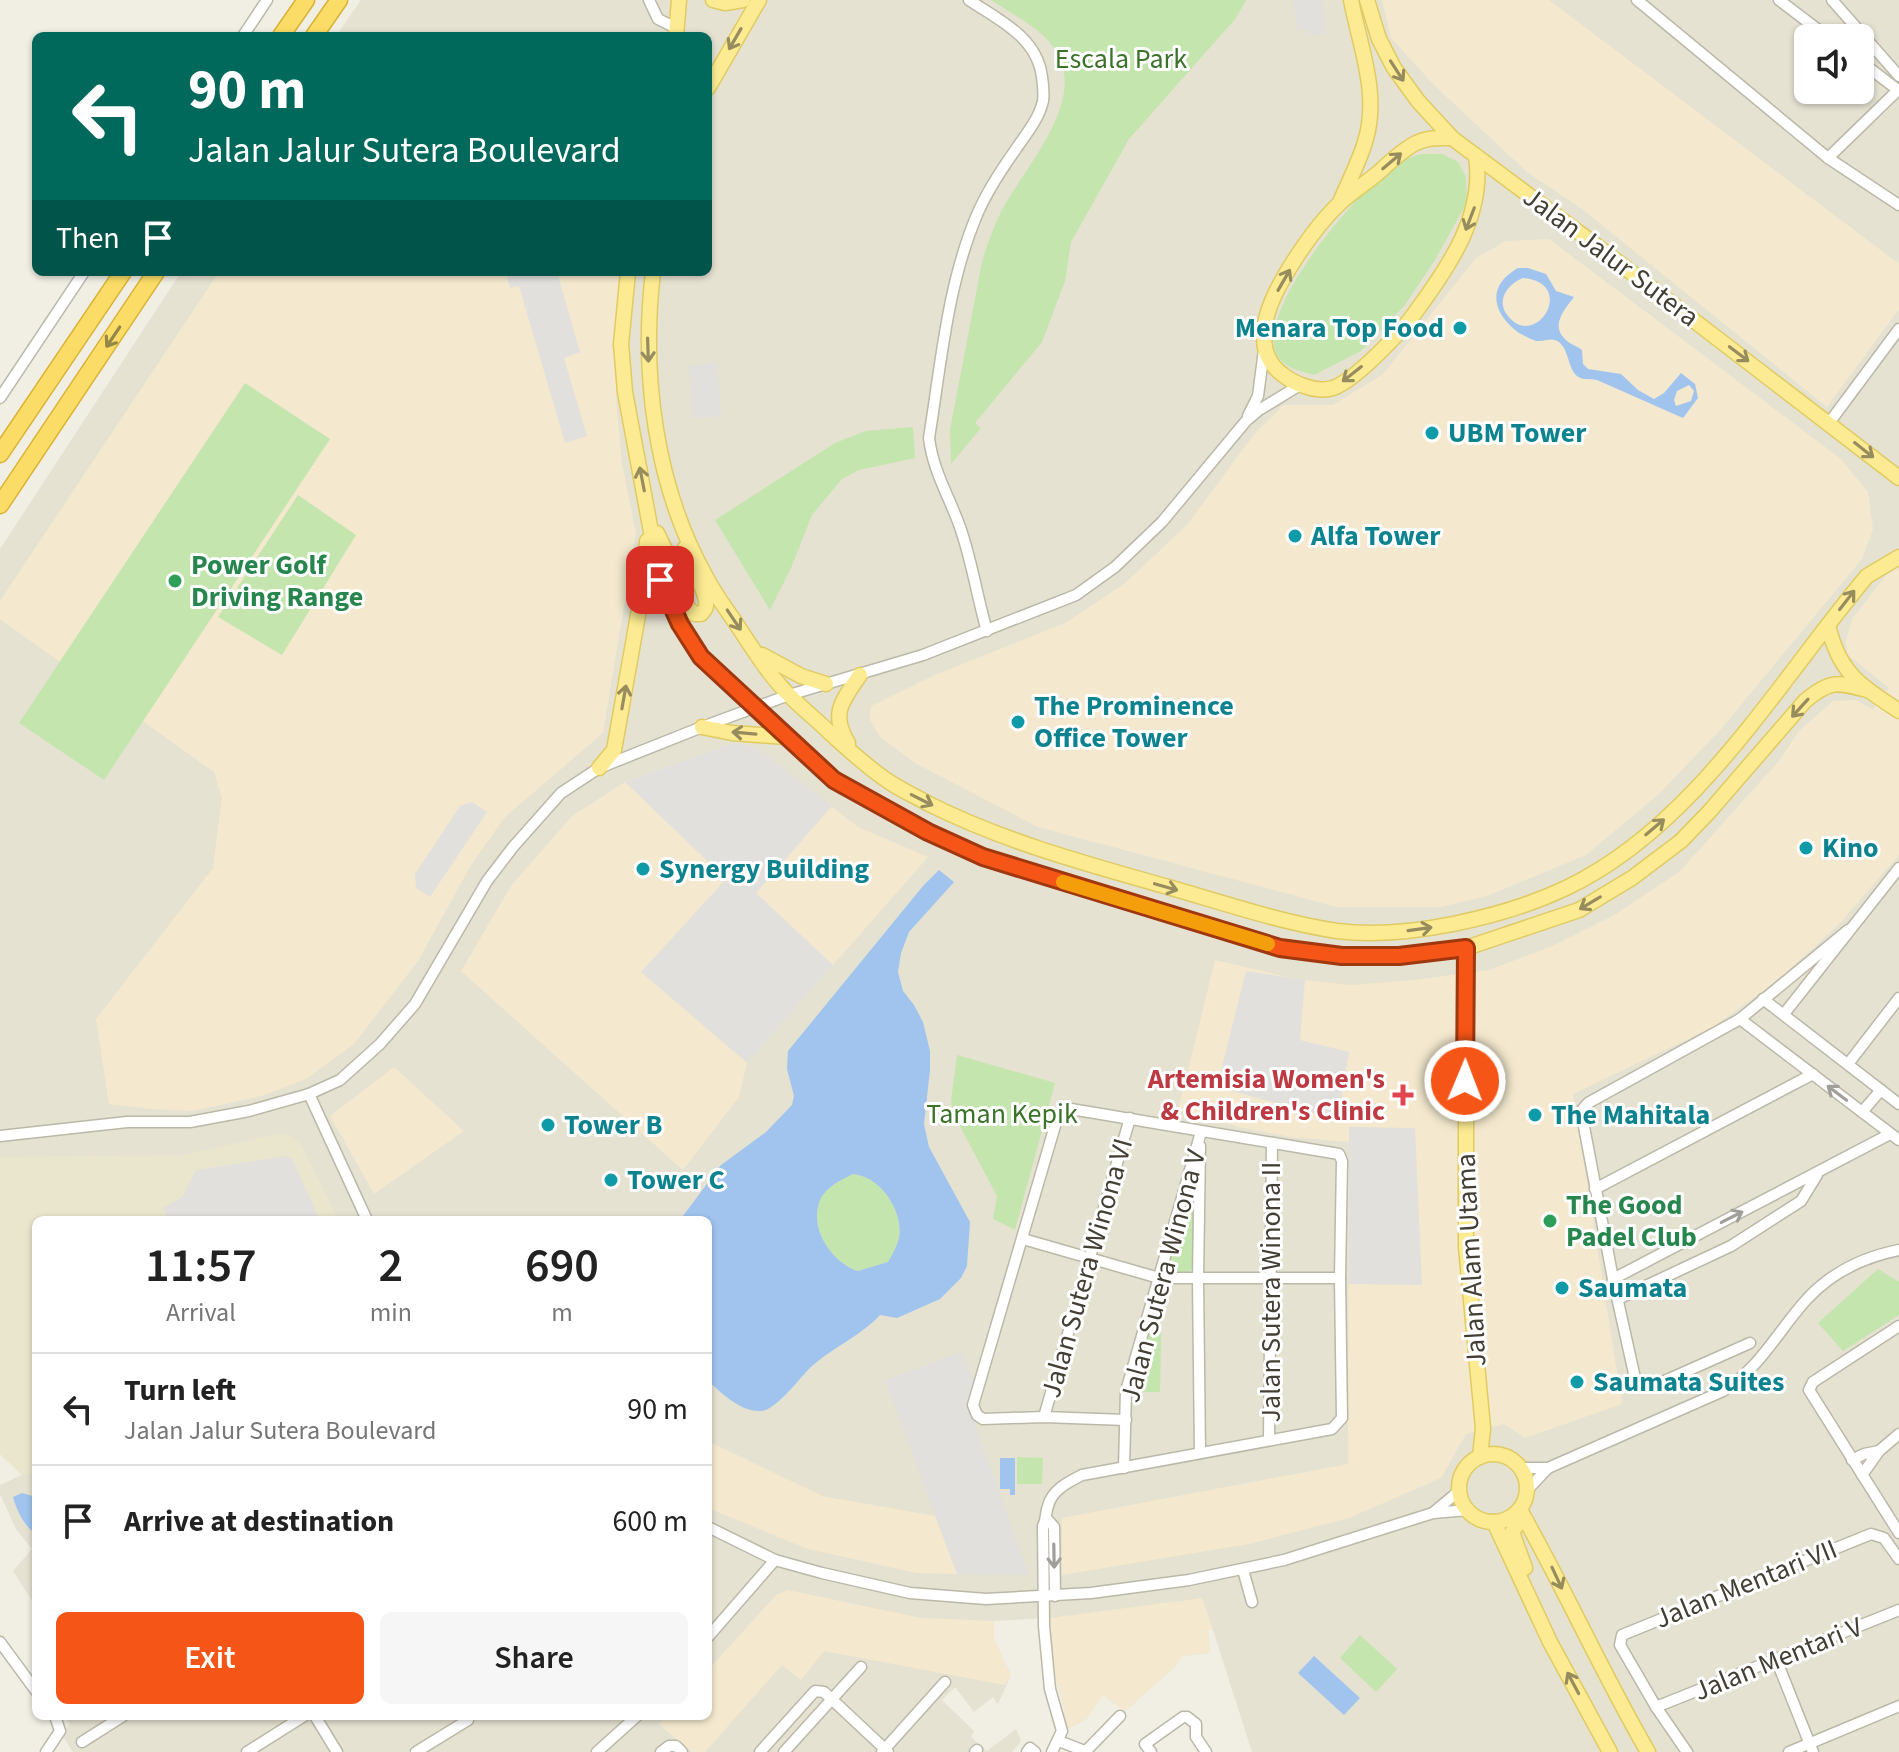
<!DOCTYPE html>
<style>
body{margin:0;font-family:"Source Sans 3",sans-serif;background:#f6f6f6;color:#222;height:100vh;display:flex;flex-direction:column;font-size:30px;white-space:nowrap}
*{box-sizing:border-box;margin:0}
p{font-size:26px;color:#767676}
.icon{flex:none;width:44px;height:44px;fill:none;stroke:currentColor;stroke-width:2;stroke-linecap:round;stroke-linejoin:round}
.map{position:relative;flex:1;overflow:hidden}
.sheet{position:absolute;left:32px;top:1216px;width:680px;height:504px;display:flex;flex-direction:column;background:#fff;border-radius:12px;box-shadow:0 2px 6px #0004}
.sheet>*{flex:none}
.banner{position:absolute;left:32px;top:32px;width:680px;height:244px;border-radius:12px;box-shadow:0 2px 6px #0004;background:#00695c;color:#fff;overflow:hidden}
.tools{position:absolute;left:1794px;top:24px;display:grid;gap:16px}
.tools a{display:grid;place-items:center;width:80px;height:80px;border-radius:12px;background:#fff;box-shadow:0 2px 6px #0004;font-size:40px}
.pin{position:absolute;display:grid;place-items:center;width:68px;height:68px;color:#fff;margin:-34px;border-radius:16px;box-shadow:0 4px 12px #0006}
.me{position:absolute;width:88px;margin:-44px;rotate:1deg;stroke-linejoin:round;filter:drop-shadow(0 0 6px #0008)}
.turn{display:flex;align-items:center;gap:28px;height:168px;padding:0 24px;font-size:36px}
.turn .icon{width:104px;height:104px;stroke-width:2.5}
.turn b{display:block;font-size:56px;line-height:68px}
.then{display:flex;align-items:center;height:76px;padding:0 24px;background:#0003;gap:16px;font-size:30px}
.eta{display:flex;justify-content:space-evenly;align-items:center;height:136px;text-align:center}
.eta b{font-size:48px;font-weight:600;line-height:56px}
.button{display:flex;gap:16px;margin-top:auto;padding:16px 24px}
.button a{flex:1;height:92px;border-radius:12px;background:#f55517;color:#fff;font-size:32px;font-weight:600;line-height:92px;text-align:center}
.button a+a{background:#f6f6f6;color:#222}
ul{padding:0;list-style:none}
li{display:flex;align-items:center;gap:24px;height:112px;padding:0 24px;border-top:2px solid #e0e0e0}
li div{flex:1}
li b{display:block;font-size:30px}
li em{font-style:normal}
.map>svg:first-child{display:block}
.residential{fill:#e5e2d2;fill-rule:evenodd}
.commercial{fill:#f4e9ce}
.education{fill:#eae6ce}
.green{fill:#c4e5ad}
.parking{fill:#e2e0dc}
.water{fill:#a0c4ee;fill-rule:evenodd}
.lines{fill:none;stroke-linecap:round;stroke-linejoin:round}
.minor-casing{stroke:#bcb8a7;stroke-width:13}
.major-casing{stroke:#e0cb63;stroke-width:17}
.highway-casing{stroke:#d9b236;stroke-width:19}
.minor{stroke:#fff;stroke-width:10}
.major{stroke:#fceb92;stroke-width:14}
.highway{stroke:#fadc66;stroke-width:16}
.oneway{stroke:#968c5e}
.oneway2{stroke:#95864a}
.oneway3{stroke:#a19f9a}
.route-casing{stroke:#9f370f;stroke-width:20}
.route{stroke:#f55517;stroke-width:14}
.slow{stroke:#f59e0b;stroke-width:14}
.culture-dot{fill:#0f9aa8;stroke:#fff;stroke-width:3}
.leisure-dot{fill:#2e9e5b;stroke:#fff;stroke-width:3}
.health-dot{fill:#e0444e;stroke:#fff;stroke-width:3}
.labels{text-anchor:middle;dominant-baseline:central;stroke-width:6;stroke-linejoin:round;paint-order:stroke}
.park-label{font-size:28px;fill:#3b7329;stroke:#fff}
.street-label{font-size:28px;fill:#433f34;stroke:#fff}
.culture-label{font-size:28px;font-weight:bold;fill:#0d838f;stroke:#fff;text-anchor:start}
.leisure-label{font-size:28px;font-weight:bold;fill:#27864d;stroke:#fff;text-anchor:start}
.health-label{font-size:28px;font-weight:bold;fill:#be3a42;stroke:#fff;text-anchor:end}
</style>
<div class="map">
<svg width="1899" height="1752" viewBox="0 0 1899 1752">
<rect width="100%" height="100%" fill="#f1efe4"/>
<path class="residential" d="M361,0h1538v1752h-647l-39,-122h-5l2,23 -28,3 -6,10 -51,45 -22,-16 -17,24 -20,11 -2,-23 -9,-30 -6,-59 -55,3v18l17,36 -13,29 -5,-7 -19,15 -19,-25 -13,13 32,31 -3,6 16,14 29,-22 5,12 -9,11h-939l-12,-18 9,-10 -4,-6 3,-2h639v-496h-672v387l-23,-36 19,-22 -16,-20 -16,-35v-9l22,-10 -22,-21v-905l181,-277h527v-236h-372zM1808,38h52v52h-52z"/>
<g class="commercial">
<path d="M1382,0h167l350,264v45l-72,98 -245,-198 -55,-37 -92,-86 -44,-48z"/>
<path d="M1549,239l292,220 27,33 5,37 -11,30 -141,170 -62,65 -73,61 -99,41 -46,11h-104l-299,-80 -123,-64 -35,-26 -10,-17 1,-14 64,-31 130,-52 59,-39 63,-59 68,-92 29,-28h49l50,-31 93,-116 30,-17z"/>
<path d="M219,272h401l-4,128 6,64 14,69 -33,200 -98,84 -34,48 -53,96 -64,83 -48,35 -44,17 -69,15 -41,-2 -43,-5 -13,-85 117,-151 9,-70 -8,-26 -214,-153v-18z"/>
<path d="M1899,562v293l-60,69 -61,56 -65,47 -140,67 49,310 -97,34 -21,-14 -38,10 -25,44 -92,40 -100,26 -187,31v-57l286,-54 1,-322 -58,-5 -48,-9 -65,-17 37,-151 81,19 55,6 63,-5 75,-10 63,-24 61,-30 66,-44 99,-110 21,-31 34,-30 23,-1 17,10 16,-22 -42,-34 -1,-13 6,-22 43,-55z"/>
<path d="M736,742l20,6 102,79 70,30 -181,206 -8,34 -56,73 -222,-199 50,-85 61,-70 53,-34z"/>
<path d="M394,1067l70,64 -90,63 -44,-78z"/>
<path d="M708,1441l114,55 113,20 22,58 -41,-1 -108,-24 -100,-41z"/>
<path d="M788,1590l133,28 73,3v18l17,36 -6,10 -181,-34 -23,29 -19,-15 -77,87h-13l-33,-28 7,-8h42v-46l68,-75z"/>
<path d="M1202,1598l11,32h-5l2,23 -28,3 -6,10 -51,45 -22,-16 -17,24 -20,11 -2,-23 -9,-30 -5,-59z"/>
</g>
<path class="education" d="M276,1134h9l15,9 38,77h-302v253l-14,2 -22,-21v-297l184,-2z"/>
<g class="green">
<path d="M991,0h255l-10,18 -107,121 -58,103 -6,39 -23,61 -67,81 6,5 -30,36 -1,-34 32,-168c5,-17 11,-35 20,-52 23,-44 92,-115 49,-166 -13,-17 -42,-32 -60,-44z"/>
<path d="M1421,154h21l16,8 8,15 1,25 -32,58 -30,45 -44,46 -47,24c-13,-4 -30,-7 -37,-20 -24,-44 88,-175 126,-195 6,-3 13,-4 18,-6z"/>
<path d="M245,383l85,56 -226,341 -85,-57z"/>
<path d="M913,427l2,31 -56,12 -17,9 -30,36 -21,53 -21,42 -55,-90 120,-77 31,-12z"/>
<path d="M298,495l58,40 -74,120 -64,-38z"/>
<path d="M957,1055l98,28 -40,147 -22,-11 4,-23 -44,-83 -2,-12z"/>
<path d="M853,1174c27,2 51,37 46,64 -2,8 -7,17 -11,24l-30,9c-25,-8 -48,-40 -39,-68 5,-15 20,-22 34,-29z"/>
<path d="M1191,1189h2v78l-5,6h-16l-4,-7z"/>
<path d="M1878,1269l21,13v33l-56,36 -25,-28z"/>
<path d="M1162,1288l-2,104h-28z"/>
<path d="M1017,1457l26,1 -1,26h-25z"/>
<path d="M1360,1635l37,34 -21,23 -36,-34z"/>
</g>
<g class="parking">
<path d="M1293,0h29l4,34 -17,1 -1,-6 -11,1z"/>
<path d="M506,272h51l23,80 -16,6 23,78 -22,7 -46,-157 -9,2z"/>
<path d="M717,363l4,53 -28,2 -4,-53z"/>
<path d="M736,742l20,6 76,58 -76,87 77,72 -86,98 -106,-91 85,-93 -101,-97z"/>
<path d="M472,802l15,10 -57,85 -14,-9 -1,-14 45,-68z"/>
<path d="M1246,971l59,9 -5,60 49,12 -11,68 -121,-33z"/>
<path d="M1349,1127l66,1 7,157 -73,-1z"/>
<path d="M287,1156l5,3 28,61h-151l-6,-12 19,-11 14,-27z"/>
<path d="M961,1352l14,29 -7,24 61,170 -72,-1 -72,-194z"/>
</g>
<g class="water">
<path d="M1518,268h10l18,6 10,17 18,6c-9,12 -24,28 -9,42 4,5 12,7 17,11l1,14 5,5 33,5 17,16 16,9 10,-6 17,-20 14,11 3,14 -15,20 -86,-38c-4,-1 -9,-1 -13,-1 -17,-3 -13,-26 -24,-36 -8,-7 -14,-1 -24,-2 -4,-1 -13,-6 -17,-8 -27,-20 -33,-47 -1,-65zM1523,278c55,5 13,73 -15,38 -13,-16 0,-32 15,-38zM1689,385l5,6 -3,10 -15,5 -2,-6 3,-9z"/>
<path d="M939,870l15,12 -45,50 -8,21 -3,19 5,19 11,14 9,17 7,29v19l-6,54 5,23 41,75 -3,44 -6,12 -21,21 -43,19 -17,-3c-21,23 -52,34 -73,56 -10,11 -33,40 -46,40 -21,1 -39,-18 -53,-30v-161h-28l41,-55 45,-33 26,-27 2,-9 -7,-27 1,-18 135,-165zM853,1174c27,2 51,37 46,64 -2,8 -7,17 -11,24l-30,9c-25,-8 -48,-40 -39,-68 5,-15 20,-22 34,-29z"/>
<path d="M1000,1458h15v37h-5v-6h-10z"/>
<path d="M22,1493l14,4v37c-12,-8 -19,-23 -23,-37z"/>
<path d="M1314,1656l46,42 -16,17 -46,-42z"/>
</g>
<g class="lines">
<defs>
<g id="minor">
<path d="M649,0l9,19 18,9"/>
<path d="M969,0c30,20 68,37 73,77 1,7 2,17 1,24 -4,18 -17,33 -27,48 -15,21 -30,44 -40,68 -29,70 -35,147 -47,221 4,33 20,58 31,89 12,34 17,70 27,104"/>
<path d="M1637,0l191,158 71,47"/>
<path d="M1779,0l50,38"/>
<path d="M1832,0l67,76"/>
<path d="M243,36l24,-36"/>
<path d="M1860,61l38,29"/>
<path d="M1828,158l71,-69"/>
<path d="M0,398l84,-126"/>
<path d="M1248,416l10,-20 6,-46"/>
<path d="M1829,423l70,-94"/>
<path d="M1763,999l136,105"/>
<path d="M1784,1014l115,-146"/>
<path d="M1740,1019l159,121"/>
<path d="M1848,1064l51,-66"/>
<path d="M309,1094l58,126"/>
<path d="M1862,1112l19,-22"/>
<path d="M0,1136l127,-14h63l59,-11 60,-17 31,-14 40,-36 35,-40 72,-123 26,-34 48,-54 38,-25 103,-41 87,-32 134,-40 153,-60 39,-28 47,-45 84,-101 13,-11 41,-25"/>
<path d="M1595,1189l218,-115"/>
<path d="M1023,1239l136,39h181"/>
<path d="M1613,1279l277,-145"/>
<path d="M1618,1299l113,-53 70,-45 16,-26"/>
<path d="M1899,1326l-86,56 -4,8 90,143"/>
<path d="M1750,1343l-99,44 -6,-1 -10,-8 -22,-99 -32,-168 7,-8 152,-84 108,-89"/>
<path d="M1044,1417l86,-299"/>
<path d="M1269,1440l3,-297"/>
<path d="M1200,1453l-2,-173 2,-134"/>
<path d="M1852,1460l12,-6 15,-3"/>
<path d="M1124,1468l2,-77 75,-259"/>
<path d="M1522,1468h26l175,-77c39,-25 54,-59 84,-92 24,-26 57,-42 92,-49"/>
<path d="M1862,1475l17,-24 20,-17"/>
<path d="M1527,1490l21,-22"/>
<path d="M1434,1512l25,-21"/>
<path d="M1047,1519l7,8 1,69"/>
<path d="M708,1527l67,33 47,13 88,20 76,6 105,-6 98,-13 95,-20 149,-47 35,-3"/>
<path d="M1243,1570l9,32"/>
<path d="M708,1637l67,-77"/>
<path d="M0,1642l36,49"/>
<path d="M1776,1659l37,93"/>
<path d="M1656,1707l243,-97"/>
<path d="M315,1716l22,36"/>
<path d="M1059,1741l28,11"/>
<path d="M82,1742l41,-26"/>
<path d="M1086,1751l34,-35"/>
<path d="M46,1752l14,-21 -5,-15"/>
<path d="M247,1752l57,-36"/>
<path d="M416,1752l52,-32"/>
<path d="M597,1752l40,-36"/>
<path d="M661,1752l8,-6h7l6,6"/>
<path d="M760,1752l55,-61 9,1 64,60"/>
<path d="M784,1752l77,-85"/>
<path d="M882,1752l63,-70"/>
<path d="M975,1752l2,-2"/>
<path d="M1027,1752l3,-4 5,4"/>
<path d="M1052,1752l10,-21 -12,-42 -6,-63 -1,-100c4,-7 2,-12 5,-20 4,-16 20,-24 34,-31l250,-46 10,-11 -2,-140 2,-117 -3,-7 -268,-45 -9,4 -5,6 -84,286 4,10 6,4 61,-2 82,3"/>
<path d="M1151,1752l-6,-8 38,-27h4l9,7v13l10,15"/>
<path d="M1687,1752l-31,-45 -36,-62 2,-10 249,-101 13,4 15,21"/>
<path d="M1789,1752l110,-46"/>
</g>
<g id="major">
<path d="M713,0l12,3 18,-3"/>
<path d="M1367,0l12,39 15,29 24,33 34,37 141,105 306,235"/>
<path d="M676,36l3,-36"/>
<path d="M708,88l51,-88"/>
<path d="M1452,138c-13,0 -24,-1 -36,5 -14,7 -26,19 -38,30 -12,10 -26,19 -38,30 -25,23 -72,89 -75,123 -3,19 1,36 17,48 12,10 35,19 51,14 23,-8 70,-58 84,-78 33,-45 68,-96 59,-154"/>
<path d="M1341,200c8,-19 18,-38 24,-58 15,-47 -5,-95 -14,-142"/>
<path d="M628,272l-7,72 4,48 35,188 20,44 21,33 133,123 94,52 55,25 297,91 62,8h57l67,-8 113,-38 53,-32 49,-37 28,-29 96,-111c25,-21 32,-19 62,-11"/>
<path d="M653,272c-12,102 2,214 53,305 9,18 22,34 33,51 16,24 32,50 53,70 12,12 26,23 38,35 20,18 39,36 61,50 12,8 26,14 38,21 76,38 158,60 239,83 56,16 111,35 169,44 68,9 168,-14 229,-43 129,-61 212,-206 301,-312l32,-19"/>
<path d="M657,533l16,33 10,33 6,10 6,5h6c4,-5 6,-6 5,-13 -2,-14 -16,-35 -21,-53"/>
<path d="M1828,625c11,48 32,60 71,86"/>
<path d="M762,655l39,21 25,8"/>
<path d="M702,727l30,6 54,4"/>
<path d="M848,743c-18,-29 -6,-42 12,-68"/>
<path d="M599,768l15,-18 31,-174 2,-35"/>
<path d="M1466,948v299l17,181 -3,29"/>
<circle cx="1493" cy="1488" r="34"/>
<path d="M1520,1510c45,79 82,163 128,242"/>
<path d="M1494,1522l56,120 60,110"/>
<path d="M1525,1568l-13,-36 8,-11 7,1"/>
</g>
<g id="highway">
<path d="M281,36l25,-36"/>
<path d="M314,36l25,-36"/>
<path d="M0,454l123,-182"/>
<path d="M0,505l156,-233"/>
</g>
</defs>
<use href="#minor" class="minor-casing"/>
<use href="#major" class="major-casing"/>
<use href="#highway" class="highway-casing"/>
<use href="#minor" class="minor"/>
<use href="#major" class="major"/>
<use href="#highway" class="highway"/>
</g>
<defs><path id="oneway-shaft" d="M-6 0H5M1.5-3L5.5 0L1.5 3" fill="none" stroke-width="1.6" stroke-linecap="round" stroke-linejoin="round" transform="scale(2)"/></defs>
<g class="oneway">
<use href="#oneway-shaft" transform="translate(735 39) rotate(120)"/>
<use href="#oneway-shaft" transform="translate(1397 71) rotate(57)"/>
<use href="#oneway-shaft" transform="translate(1392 161) rotate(-40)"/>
<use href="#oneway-shaft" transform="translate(1470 219) rotate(111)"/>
<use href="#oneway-shaft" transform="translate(1284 280) rotate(-60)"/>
<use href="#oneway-shaft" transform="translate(648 350) rotate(88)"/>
<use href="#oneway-shaft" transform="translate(1739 354) rotate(37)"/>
<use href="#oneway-shaft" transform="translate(1352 374) rotate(142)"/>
<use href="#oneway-shaft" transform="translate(1864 450) rotate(38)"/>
<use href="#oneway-shaft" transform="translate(642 479) rotate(-101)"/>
<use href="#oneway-shaft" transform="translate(1847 600) rotate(-52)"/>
<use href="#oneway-shaft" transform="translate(734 620) rotate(56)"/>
<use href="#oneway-shaft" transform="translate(624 697) rotate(-80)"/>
<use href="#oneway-shaft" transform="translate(1800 708) rotate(132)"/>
<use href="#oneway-shaft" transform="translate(744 733) rotate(-175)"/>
<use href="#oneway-shaft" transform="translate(922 800) rotate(27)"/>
<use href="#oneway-shaft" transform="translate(1655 827) rotate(-40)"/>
<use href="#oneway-shaft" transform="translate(1166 887) rotate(16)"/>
<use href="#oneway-shaft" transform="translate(1590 903) rotate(149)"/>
<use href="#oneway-shaft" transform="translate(1420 929) rotate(-8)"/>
<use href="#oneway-shaft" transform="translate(1557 1578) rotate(65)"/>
<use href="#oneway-shaft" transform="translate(1573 1683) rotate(-118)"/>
</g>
<use class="oneway2" href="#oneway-shaft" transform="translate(113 337) rotate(124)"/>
<g class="oneway3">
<use href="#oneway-shaft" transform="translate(1837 1093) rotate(-143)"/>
<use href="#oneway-shaft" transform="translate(1732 1217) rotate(-27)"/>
<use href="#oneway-shaft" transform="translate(1054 1556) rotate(89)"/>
</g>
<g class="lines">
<defs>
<path id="route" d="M660,580l20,44 21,33 133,123 94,52 55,25 297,91 62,8h57l67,-8 -1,133"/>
</defs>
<use href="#route" class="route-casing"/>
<use href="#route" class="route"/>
<path class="slow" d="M1063,882l205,62"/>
</g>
<g class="culture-dot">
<circle cx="1460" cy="328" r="8"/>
<circle cx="1432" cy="433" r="8"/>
<circle cx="1295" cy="536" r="8"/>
<circle cx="1018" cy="722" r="8"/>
<circle cx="1806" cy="848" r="8"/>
<circle cx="643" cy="869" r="8"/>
<circle cx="1535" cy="1115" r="8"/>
<circle cx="548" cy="1125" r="8"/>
<circle cx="611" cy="1180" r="8"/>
<circle cx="1562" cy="1288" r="8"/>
<circle cx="1577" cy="1382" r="8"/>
</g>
<g class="leisure-dot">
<circle cx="175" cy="581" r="8"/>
<circle cx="1550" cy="1221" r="8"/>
</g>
<path class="health-dot" d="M1399 1083h8v8h8v8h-8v8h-8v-8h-8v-8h8z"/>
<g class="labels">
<g class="park-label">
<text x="1121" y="59">Escala Park</text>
<text x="1002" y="1114">Taman Kepik</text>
</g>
<g class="street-label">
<text transform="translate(1611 257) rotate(37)">Jalan Jalur Sutera</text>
<text transform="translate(1471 1260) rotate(-93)">Jalan Alam Utama</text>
<text transform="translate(1087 1268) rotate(-74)">Jalan Sutera Winona VI</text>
<text transform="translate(1163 1276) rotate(-75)">Jalan Sutera Winona V</text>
<text transform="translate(1271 1292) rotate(-90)">Jalan Sutera Winona II</text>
<text transform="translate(1746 1584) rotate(-22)">Jalan Mentari VII</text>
<text transform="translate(1778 1659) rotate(-22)">Jalan Mentari V</text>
</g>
<g class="culture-label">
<text x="1444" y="328" text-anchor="end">Menara Top Food</text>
<text x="1448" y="433">UBM Tower</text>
<text x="1311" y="536">Alfa Tower</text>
<text x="1034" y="706">The Prominence<tspan x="1034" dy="32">Office Tower</tspan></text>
<text x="1822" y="848">Kino</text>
<text x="659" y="869">Synergy Building</text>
<text x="1551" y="1115">The Mahitala</text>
<text x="564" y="1125">Tower B</text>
<text x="627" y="1180">Tower C</text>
<text x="1578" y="1288">Saumata</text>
<text x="1593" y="1382">Saumata Suites</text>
</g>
<g class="leisure-label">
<text x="191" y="565">Power Golf<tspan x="191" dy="32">Driving Range</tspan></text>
<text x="1566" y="1205">The Good<tspan x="1566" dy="32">Padel Club</tspan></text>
</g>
<g class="health-label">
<text x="1385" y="1079">Artemisia Women's<tspan x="1385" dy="32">&amp; Children's Clinic</tspan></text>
</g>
</g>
</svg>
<div class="tools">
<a><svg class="icon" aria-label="sound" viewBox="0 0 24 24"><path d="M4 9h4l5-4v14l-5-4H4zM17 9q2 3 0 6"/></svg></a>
</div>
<div class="pin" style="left:660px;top:580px;background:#d93025"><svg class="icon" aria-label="arrive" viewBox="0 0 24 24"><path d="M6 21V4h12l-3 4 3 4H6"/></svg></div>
<svg class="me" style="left:1465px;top:1081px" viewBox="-20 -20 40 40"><circle r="17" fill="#f55517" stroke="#fff" stroke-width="3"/><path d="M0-11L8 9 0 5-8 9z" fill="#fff"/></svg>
<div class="banner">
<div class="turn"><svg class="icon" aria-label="left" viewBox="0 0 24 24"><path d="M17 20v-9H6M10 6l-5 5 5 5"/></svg><div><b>90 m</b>Jalan Jalur Sutera Boulevard</div></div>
<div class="then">Then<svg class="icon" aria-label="arrive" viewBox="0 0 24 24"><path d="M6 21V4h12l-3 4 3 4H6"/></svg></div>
</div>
<section class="sheet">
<div class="eta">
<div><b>11:57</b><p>Arrival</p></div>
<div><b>2</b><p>min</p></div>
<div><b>690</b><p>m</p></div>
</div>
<ul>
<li><svg class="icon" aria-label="left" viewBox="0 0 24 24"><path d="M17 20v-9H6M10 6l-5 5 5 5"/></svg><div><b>Turn left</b><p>Jalan Jalur Sutera Boulevard</p></div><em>90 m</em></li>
<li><svg class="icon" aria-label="arrive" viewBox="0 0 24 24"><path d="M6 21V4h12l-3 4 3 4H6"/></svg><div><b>Arrive at destination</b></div><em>600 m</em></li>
</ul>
<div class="button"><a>Exit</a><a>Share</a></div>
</section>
</div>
